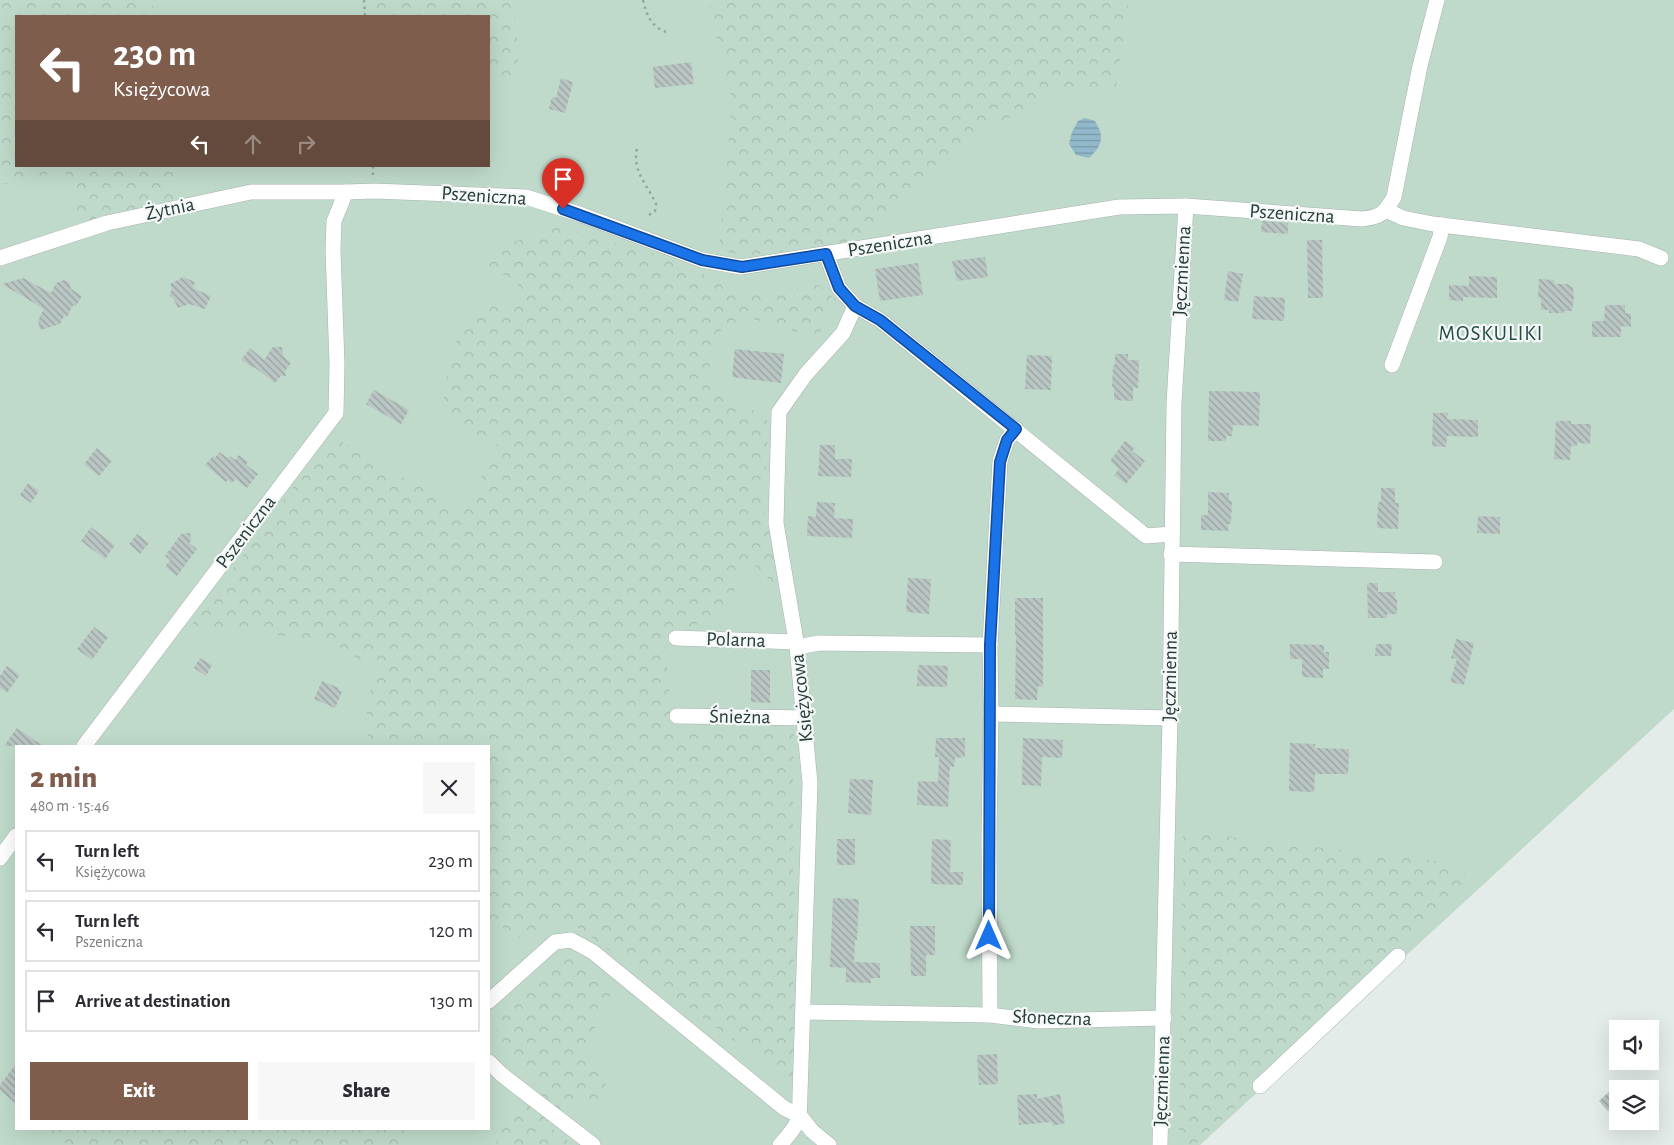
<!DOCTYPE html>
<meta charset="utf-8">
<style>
body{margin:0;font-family:"Alegreya Sans",sans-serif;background:#f7f7f7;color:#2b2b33;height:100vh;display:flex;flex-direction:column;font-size:19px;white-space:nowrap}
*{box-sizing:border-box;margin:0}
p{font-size:16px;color:#7c7c81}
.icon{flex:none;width:28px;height:28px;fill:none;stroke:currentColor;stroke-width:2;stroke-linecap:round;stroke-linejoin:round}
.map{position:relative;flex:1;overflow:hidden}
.panel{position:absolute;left:15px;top:745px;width:475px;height:385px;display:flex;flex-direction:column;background:#fff;border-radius:0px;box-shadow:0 5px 20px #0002}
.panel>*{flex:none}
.top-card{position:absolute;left:15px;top:15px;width:475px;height:152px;border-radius:0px;box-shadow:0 5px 20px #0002;background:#7e5d4c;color:#fff;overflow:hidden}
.controls{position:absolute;left:1609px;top:1020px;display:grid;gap:10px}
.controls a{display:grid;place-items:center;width:50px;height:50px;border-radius:0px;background:#fff;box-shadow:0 5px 20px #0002;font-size:25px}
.pin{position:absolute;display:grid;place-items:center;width:42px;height:42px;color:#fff;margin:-51px -21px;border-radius:50% 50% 50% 0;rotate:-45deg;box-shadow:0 0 5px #0007}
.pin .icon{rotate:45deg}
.me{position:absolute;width:55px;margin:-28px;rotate:0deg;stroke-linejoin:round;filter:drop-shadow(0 0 4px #0008)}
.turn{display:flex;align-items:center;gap:18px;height:105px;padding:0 15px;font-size:22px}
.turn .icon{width:65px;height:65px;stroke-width:2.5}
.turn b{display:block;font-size:35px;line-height:42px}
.lanes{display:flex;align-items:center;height:48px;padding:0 15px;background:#0003;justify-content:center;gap:25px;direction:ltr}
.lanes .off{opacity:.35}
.round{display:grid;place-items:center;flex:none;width:52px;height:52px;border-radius:0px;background:#f7f7f7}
.headline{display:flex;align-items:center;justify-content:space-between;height:85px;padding:0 15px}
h1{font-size:30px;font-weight:800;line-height:38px;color:#7e5d4c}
.primary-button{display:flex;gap:10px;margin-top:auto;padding:10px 15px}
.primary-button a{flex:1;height:58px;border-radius:0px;background:#7e5d4c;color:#fff;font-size:20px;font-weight:800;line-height:58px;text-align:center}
.primary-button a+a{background:#f7f7f7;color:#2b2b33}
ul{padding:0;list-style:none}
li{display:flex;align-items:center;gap:15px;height:62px;margin:0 10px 8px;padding:0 5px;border:2px solid #e1e1e2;border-radius:0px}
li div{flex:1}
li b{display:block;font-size:19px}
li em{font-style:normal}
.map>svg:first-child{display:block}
.green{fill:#bfdacb;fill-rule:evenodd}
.forest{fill:url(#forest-crowns)}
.water{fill:url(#water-rules)}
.building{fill:url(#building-back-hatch)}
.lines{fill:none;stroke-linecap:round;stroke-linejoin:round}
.minor-casing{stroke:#a7b3b1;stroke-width:16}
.path{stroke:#87aca6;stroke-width:2.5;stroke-dasharray:2.5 4;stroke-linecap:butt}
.minor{stroke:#fff;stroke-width:15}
.route-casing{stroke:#114b97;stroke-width:12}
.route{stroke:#1a73e8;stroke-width:9}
.labels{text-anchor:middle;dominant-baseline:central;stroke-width:4.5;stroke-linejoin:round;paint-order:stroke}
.street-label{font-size:20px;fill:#253b39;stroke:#f4f8f7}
.neighbourhood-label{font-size:21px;letter-spacing:1px;fill:#234b48;stroke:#f4f8f7}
</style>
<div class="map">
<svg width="1674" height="1145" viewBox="0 0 1674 1145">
<defs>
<pattern id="forest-crowns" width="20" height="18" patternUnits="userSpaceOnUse" patternTransform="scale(1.25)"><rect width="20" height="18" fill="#bfdacb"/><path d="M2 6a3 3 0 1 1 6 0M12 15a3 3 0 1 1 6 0" fill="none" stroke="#a4bcaf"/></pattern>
<pattern id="water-rules" width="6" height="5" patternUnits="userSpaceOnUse" patternTransform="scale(1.25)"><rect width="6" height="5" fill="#92b9cb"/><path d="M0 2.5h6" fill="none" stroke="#7798a6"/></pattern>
<pattern id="building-back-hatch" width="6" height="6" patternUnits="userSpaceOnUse" patternTransform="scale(1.25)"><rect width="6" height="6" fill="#b9c6c3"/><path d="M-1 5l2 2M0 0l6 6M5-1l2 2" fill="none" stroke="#96a29f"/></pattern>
</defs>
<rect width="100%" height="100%" fill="#e4ece9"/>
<path class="green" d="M0,0h1674v709l-474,436h-1200zM16,16h473v150h-473zM16,746h473v383h-473z"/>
<g class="forest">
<path d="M0,0h152l2,16h-138v150h158l5,37 -97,23 -17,-55 -65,14z"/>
<path d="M372,0h142l6,82h-31v-66h-116z"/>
<path d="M709,0h420l-14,93 -53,-4 -83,45 -122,108 -113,14 -25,-6 13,-150 -20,-81z"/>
<path d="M559,226l125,37 55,31 80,-9 20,18 -23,35 -66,-20 -32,14 -11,45 62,45 -6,81 17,79h-8l-18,-17 -17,17 -8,29 -22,10 -43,15 9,91 121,4 -1,61 1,292 -231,-167 -44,21 -30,-19v-173h-120l-3,-29 8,-48 -44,-28 -139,-15 140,-190 133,76 34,-69 -24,-7 -21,-16 -11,-27 17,-60 22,-26 31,-3 6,-19 -30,-20 6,-16z"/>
<path d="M1183,831l207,25 75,8v21l-37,38 -233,222h-16z"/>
<path d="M566,952l21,11 28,22 -32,68 25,34 -15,18 -24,-3 -18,25 22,18h-76l-2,-17 43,-38 -41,-56 3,-26z"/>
<path d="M44,1129h360v15l-1,1h-335z"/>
</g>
<path class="water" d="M1085,118l10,3c10,16 7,25 -6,37l-13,-3 -7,-11 3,-12 6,-11z"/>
<g class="building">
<path d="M691,62l3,22 -39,4 -2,-21z"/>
<path d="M561,78l12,4 -8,31 -16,-4 3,-12 4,1z"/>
<path d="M1262,221l26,2v11l-27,-2z"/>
<path d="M1307,240h15l1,58h-15z"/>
<path d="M985,257l3,20 -31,4 -5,-20z"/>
<path d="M918,263l5,32 -43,6 -5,-32z"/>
<path d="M1228,271l15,3 -5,28 -14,-2z"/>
<path d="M1469,276l28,1v21l-34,-1v4l-14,-1v-15l20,1z"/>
<path d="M183,277l12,5 -2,6 18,8 -6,13 -16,-5 -11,4 -5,-10 -4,-2 3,-7 -2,-5z"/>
<path d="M23,278l28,15 5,-10 8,-3 5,2 2,7 11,7 -6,10 -3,-1 -6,12 -3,-1 -4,8 -20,6 -2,-10 6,-11 -42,-25z"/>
<path d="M1539,279l15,1v4h13l6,3 1,10 -2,14h-8v2h-15v-3h-8v-12h-3z"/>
<path d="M1254,296l31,2 -1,23 -32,-2z"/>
<path d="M1605,305h20v8l6,1v13l-10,-1v11h-29v-16h12z"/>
<path d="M273,347h9l1,9 8,7 -6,8 1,5h-5l-6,7 -21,-16 -1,1 -12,-8 9,-12 14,12z"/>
<path d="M735,349l49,5 -3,29 -49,-6z"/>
<path d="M1115,354h13v6h11l-1,28 -5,-1v14l-19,-1v-13h-2l1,-22h2z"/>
<path d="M1027,355l25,1 -1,34 -26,-1z"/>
<path d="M374,390l35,20 -8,14 -35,-20z"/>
<path d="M1209,391l51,1 -1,34 -26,-1 -1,11h-6v5h-18z"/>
<path d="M1433,413h15l-1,6 31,1v17l-31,-1 -1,11 -14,-1z"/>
<path d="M1556,421h15v3h20l-1,20 -13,-1v3h-6l-1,14 -16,-1z"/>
<path d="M1125,441l10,7 -3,3 13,10 -19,23 -12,-9 5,-6 -9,-8z"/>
<path d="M820,445h15v14h17l-1,18 -33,-1z"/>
<path d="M97,448l15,13 -13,15 -15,-12z"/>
<path d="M219,452l9,6 2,-2 5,4 4,-5 9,7 -2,3 12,9 -11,14 -12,-9 -3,4 -4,-3 -2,2 -21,-17 8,-9 2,2z"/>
<path d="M28,483l11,8 -8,12 -11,-8z"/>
<path d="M1381,488h14v15h4l-1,26 -21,-1 1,-26h3z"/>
<path d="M1208,492l21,1v8h3l-1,23h-3v7l-27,-1v-15h7z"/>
<path d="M817,502l18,1 -1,15 19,1 -1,19 -45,-2 1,-20 8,1z"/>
<path d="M1478,516l22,1v17l-23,-1z"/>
<path d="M91,527l24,18 -10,14 -24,-18z"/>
<path d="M190,533l1,8 -2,2 8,6 -20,27 -12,-9 5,-7 -5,-4 16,-22z"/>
<path d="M137,534l12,9 -9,11 -11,-10z"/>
<path d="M908,578l23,1 -2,35 -23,-2z"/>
<path d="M1367,583h11v9h17v7h2v15h-10v4h-19z"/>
<path d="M1015,598h28v89l-5,-1 -1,14 -22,-1 1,-64h-1z"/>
<path d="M94,627l14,10 -16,23 -15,-11z"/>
<path d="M1456,639l18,4 -10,42 -14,-3 7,-23 -6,-1z"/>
<path d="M1290,644l34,1v7h5v17h-6v9l-21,-1v-18h-12z"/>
<path d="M1376,644h16l-1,12h-16z"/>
<path d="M200,658l12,7 -6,11 -12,-8z"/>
<path d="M918,665l30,1 -1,21 -30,-1z"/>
<path d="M7,666l13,9 -13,18 -7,-5v-12z"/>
<path d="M751,670h19v33l-19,-1z"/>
<path d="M322,681l17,7 -1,2 4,2 -7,16 -21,-9z"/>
<path d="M17,728l26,18h-39z"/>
<path d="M936,738h29v19l-10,1 -1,9 -4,-1 -2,41 -31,-2 1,-24 20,1 1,-25h-4z"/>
<path d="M1023,738l40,2 -1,18 -20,-1 -1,29 -19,-1z"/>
<path d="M1290,743l25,1v4l34,1 -1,25h-33l-1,18 -25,-1z"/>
<path d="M850,779l23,1 -2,35 -23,-2z"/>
<rect x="837" y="839" width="18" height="26"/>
<path d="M932,839l19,1 -1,32h13v13l-32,-1z"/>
<path d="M833,898l26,1 -2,41h-2l-1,22 26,1v15h-9v5l-25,-1v-14l-16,-1z"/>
<path d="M910,926h25v29h-9v21h-15z"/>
<path d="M997,1054l1,30 -19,1 -2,-30z"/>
<path d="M16,1064v40l-16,-14v-5z"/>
<path d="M1611,1090l7,7v5l-10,9 -9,-10z"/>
<path d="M1037,1094v5l23,-5 5,29 -13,3v-4l-33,3 -2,-30z"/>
</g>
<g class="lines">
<defs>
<g id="minor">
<path d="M1386,210l17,8 30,6 206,25 22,9"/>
<path d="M0,258l107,-35 144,-31h95"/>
<path d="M855,306l25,14 266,216 26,-2"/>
<path d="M1392,365l48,-128 2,-12"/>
<path d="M1171,554l264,8"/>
<path d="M676,638l120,4"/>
<path d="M797,647l22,-4 171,2"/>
<path d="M991,714l179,4"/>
<path d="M677,716l127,2"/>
<path d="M84,746l252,-333 1,-49 -4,-114 1,-29 12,-29 28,-1 152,6 56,18 120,45 39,7 378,-60 67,-1 176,13c19,-2 23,-6 32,-22l26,-131 17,-66"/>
<path d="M0,858l16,-22"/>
<path d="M489,1001l66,-59 16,-2 22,12 191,156 16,8 12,15 17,14"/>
<path d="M803,1012l187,3 48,6 126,-3"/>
<path d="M990,1015l-1,-179 2,-122 -1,-69 10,-184 7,-21 9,-11"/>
<path d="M489,1062l12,12 92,71"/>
<path d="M1260,1086l138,-130"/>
<path d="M780,1145c19,-21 20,-24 20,-51l10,-311 -13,-136 -21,-124 3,-111 27,-38 37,-41 12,-27 -16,-18 -13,-34"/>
<path d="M1160,1145l10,-427 4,-315 12,-197"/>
</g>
</defs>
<use href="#minor" class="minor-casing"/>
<g class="path">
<path d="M364,0l1,16"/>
<path d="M643,0c4,17 9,28 26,33"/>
<path d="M637,149c-5,23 11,36 19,55l-1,7 -9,6"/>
<path d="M373,166v11"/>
</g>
<use href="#minor" class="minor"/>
</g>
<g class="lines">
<defs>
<path id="route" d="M563,209l139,51 40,7 84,-13 13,34 16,18 25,14 136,109 -9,11 -7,22 -10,183 -1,291"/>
</defs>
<use href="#route" class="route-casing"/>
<use href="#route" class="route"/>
</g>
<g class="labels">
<g class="street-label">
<text transform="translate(484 196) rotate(4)">Pszeniczna</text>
<text transform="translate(170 209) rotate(-12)">Żytnia</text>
<text transform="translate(1292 214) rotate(4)">Pszeniczna</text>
<text transform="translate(890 244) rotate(-9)">Pszeniczna</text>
<text transform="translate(1182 271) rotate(-87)">Jęczmienna</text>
<text transform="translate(246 532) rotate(-53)">Pszeniczna</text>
<text transform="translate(736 640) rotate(2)">Polarna</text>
<text transform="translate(1170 676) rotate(-89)">Jęczmienna</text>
<text transform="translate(802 698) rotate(-96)">Księżycowa</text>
<text transform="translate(740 717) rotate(1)">Śnieżna</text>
<text transform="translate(1052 1018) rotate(2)">Słoneczna</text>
<text transform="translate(1162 1081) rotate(-88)">Jęczmienna</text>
</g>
<g class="neighbourhood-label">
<text x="1491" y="333">MOSKULIKI</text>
</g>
</g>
</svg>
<div class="controls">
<a><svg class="icon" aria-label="sound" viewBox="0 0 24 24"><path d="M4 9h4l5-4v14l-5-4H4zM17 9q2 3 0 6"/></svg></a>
<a><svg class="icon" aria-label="layers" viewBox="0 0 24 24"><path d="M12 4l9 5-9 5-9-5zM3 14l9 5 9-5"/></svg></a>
</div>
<div class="pin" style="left:563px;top:209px;background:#d93025"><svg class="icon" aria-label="arrive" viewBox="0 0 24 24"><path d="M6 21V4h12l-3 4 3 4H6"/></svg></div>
<svg class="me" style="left:989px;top:936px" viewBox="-20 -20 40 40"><path d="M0-17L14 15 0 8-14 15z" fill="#1a73e8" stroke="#fff" stroke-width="4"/></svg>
<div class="top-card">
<div class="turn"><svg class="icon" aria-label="left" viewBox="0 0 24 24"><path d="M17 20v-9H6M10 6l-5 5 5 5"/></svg><div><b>230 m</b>Księżycowa</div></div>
<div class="lanes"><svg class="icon" aria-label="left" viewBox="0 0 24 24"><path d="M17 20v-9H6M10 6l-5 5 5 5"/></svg><svg class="icon off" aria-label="ahead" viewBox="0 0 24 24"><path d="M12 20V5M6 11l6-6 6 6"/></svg><svg class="icon off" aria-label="right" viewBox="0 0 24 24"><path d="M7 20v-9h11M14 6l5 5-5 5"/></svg></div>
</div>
<section class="panel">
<div class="headline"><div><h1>2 min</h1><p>480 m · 15:46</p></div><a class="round"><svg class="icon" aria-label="close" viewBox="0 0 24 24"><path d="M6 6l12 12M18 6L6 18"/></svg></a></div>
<ul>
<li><svg class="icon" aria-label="left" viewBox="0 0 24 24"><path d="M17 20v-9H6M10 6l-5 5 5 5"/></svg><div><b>Turn left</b><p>Księżycowa</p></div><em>230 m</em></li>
<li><svg class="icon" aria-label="left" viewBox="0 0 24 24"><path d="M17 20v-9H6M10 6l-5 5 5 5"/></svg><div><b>Turn left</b><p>Pszeniczna</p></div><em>120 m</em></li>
<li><svg class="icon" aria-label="arrive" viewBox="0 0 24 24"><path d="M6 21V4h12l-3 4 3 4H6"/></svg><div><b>Arrive at destination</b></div><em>130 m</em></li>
</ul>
<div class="primary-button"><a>Exit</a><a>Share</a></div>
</section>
</div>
